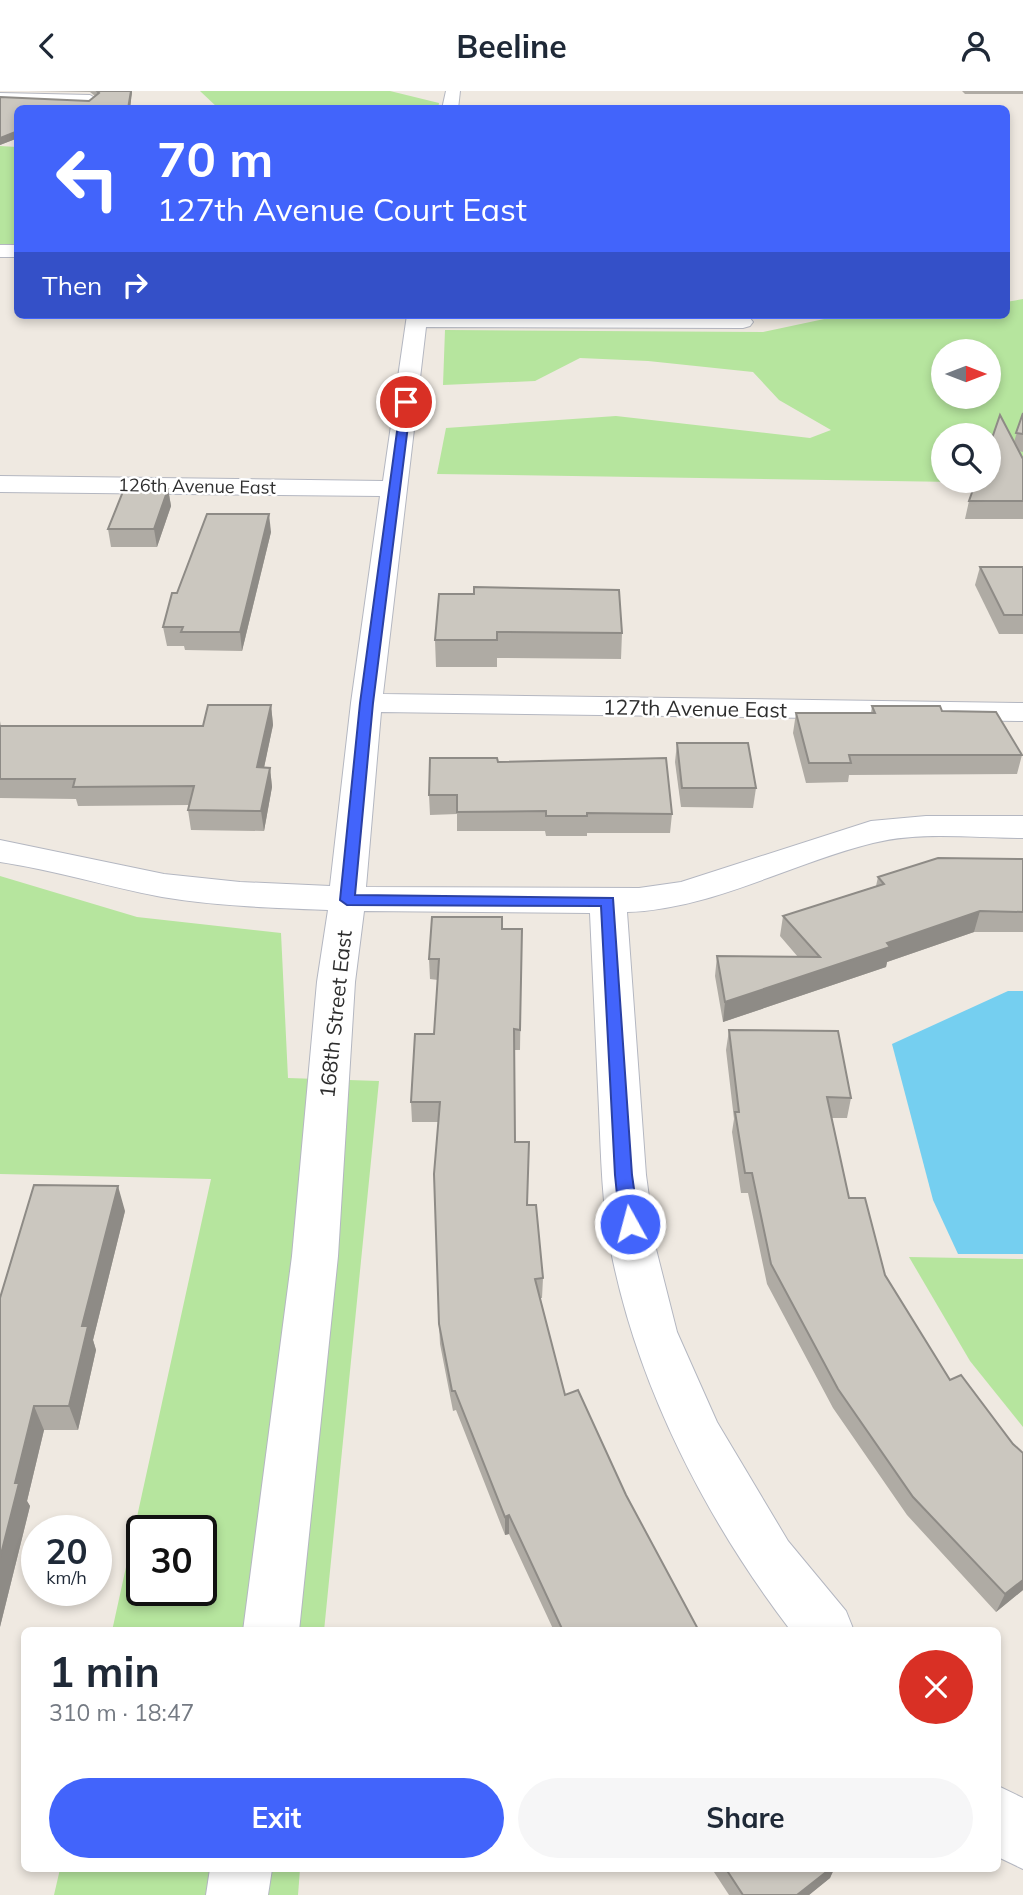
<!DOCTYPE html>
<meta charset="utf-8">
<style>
body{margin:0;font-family:Mulish,sans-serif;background:#f6f6f7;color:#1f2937;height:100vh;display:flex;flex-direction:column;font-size:26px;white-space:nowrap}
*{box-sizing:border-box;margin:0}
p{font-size:23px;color:#747a83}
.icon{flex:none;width:38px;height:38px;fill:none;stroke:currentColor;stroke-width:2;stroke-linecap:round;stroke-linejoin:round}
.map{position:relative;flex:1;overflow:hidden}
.drawer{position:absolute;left:21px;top:1536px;width:980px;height:245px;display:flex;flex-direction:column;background:#fff;border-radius:10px;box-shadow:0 4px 10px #0003}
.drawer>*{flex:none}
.hud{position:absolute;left:14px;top:14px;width:996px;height:214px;border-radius:10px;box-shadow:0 4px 10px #0003;background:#4264fb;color:#fff;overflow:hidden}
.needle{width:46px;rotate:90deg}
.fabs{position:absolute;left:931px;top:248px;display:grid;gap:14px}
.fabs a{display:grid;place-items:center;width:70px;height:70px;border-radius:50%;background:#fff;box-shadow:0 4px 10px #0003;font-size:35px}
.speed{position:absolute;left:21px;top:1424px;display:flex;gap:14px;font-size:35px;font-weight:700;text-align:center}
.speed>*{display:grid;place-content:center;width:91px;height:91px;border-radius:50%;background:#fff;box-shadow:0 4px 10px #0003;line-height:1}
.speed small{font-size:18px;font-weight:400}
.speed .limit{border:4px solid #111;border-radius:10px;background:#fff;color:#111}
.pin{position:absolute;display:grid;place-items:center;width:60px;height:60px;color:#fff;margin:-30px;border:4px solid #fff;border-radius:50%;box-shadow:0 2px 7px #0007}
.me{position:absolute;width:77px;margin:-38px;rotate:353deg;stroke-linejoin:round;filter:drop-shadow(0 0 5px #0008)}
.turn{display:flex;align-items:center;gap:24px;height:147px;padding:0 28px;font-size:32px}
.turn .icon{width:91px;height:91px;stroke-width:2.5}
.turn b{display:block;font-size:49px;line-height:60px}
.then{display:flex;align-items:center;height:66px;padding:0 28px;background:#0003;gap:14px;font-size:26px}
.round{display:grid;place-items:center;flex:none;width:74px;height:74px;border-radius:37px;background:#f6f6f7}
.overview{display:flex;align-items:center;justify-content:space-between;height:119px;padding:0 28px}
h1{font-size:42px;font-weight:700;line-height:52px}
.cta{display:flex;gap:14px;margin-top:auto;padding:14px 28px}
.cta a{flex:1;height:80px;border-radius:42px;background:#4264fb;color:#fff;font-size:28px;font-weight:700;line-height:80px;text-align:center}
.cta a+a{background:#f6f6f7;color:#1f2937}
header{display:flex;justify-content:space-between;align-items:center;height:91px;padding:0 28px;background:#fff;font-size:32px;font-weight:700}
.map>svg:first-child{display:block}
.green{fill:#b6e59e;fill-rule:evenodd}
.water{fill:#75cff0}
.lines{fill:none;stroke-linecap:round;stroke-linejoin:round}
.street-casing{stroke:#b4b7c1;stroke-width:2}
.street{fill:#fff;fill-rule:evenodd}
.wall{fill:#afaba4}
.shaded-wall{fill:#8e8b86}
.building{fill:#cbc7bf;stroke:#8e8b86;stroke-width:2}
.route{fill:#4264fb;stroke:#2b41a3;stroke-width:2}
.labels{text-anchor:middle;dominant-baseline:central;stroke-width:5;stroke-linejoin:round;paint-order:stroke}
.far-street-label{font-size:18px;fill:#2e2e2e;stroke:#fff}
.street-label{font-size:21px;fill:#2e2e2e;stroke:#fff}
</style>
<header><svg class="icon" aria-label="back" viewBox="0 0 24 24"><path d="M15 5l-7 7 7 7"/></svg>Beeline<svg class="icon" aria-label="person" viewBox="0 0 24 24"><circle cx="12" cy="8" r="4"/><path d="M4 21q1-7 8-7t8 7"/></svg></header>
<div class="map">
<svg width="1023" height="1804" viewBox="0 0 1023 1804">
<rect width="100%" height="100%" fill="#efe9e1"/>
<g class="green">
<path d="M200,0h190l49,12 -1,6 -220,-1z"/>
<path d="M0,55l17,1v97h-17z"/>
<path d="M1023,208v184l-586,-9 9,-46 170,-12 194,22 21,-8 -52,-30 -26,-28 -105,-11 -68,-3 -45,23 -92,4 2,-55 318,2 80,-17h163v-13zM943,261h46v45h-46zM943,345h46v45h-46z"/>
<path d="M0,785l137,41 144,16 7,145 91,3 -55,550h-212l99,-452 -211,-5zM142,1440h59v60h-59z"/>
<path d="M909,1166l114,2v168l-53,-66z"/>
<path d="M60,1778h240l-2,26h-244z"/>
</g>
<path class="water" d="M1008,900h15v263h-65l-25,-54 -41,-156z"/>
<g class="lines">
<defs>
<g id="street">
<path d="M446,0h14l-2,18h-16z"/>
<path d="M0,2l90,2 8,5 -8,5 -90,-4z"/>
<rect x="0" y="154" width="18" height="12"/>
<path d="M407,224l336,1 7,2 3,4 -3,4 -7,2 -317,-1 -43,367 640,9v18l-642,-9 -15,175 273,1 42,-6 190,-61 55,-5h97v22c-48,0 -103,-7 -150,5 -82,20 -160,66 -246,69l19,263 10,74 21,83 40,90 71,119 58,70 8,20h-63c-84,-110 -153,-243 -180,-380 -9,-46 -10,-95 -12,-142 -3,-66 -6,-131 -9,-196l-226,-2 -9,71 -17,274 -39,375h-56l49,-375 25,-274 11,-72c-55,-2 -112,-4 -166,-13 -54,-10 -107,-27 -162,-35v-22l164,34 76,8 90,4 21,-183 29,-207 -380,-4v-16l383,5z"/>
<path d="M998,1695l25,12v71l-25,-12z"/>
<path d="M210,1778h62l-4,26h-62z"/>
</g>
</defs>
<use href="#street" class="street-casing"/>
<use href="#street" class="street"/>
</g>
<g class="wall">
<path d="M28,0h104l-2,18h-112v29l-18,7v-48l89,4 6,-5 -5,-4z"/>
<path d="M962,0h61v3h-58z"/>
<path d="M1023,322v39l-4,-1 4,8v60h-58l4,-18 45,-59z"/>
<path d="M168,398l3,17 -14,41h-46l-3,-18z"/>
<path d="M271,441l-29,119 -57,-1 -1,-4h-17l-4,-19 14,-34z"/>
<path d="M980,476h43v67h-24l-24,-49z"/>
<path d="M439,503l183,39 -1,26 -124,-1v9h-61l-1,-27z"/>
<path d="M271,614l2,20 -9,42 6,1 2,19 -8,44 -73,-1 -3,-20 1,-5 -111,1 -2,-7 -76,-1v-77l1,5h202z"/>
<path d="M872,615l70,5 80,44 -5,19 -168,1 -1,7 -42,1 -13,-50 3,-20h75z"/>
<path d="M677,652l79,45 -3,20 -72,-1 -6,-45z"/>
<path d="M498,671l174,52 -2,19h-83v3h-41l-1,-5h-88v-17l-27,1 -1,-20z"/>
<path d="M1023,768v73h-49l-87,30 -1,5 -163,55 -8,-46 2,-20 81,1 -18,-21 3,-20 93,-30 2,-9z"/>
<path d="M502,838h20l-2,121h-5v92l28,136 -1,20h-2l25,97 61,100 73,136h-145l-45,-97 -4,1 -49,-125 -3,1 -13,-67 -1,-20 -1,-202h-26l-1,-20 23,-68 4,-54 -8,-1 -1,-20z"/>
<path d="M729,939l122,68 -4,20h-16l18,80 36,77 138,315 -27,22 -89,-97 -74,-107 -66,-124 -19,-91h-7l-9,-61 2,-13 -8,-69z"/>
<path d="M125,1120l-32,129 3,10 -18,80h-34l-17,71 3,5 -30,121v-329z"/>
<path d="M712,1778h122l-4,9 -21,17h-80z"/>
</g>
<g class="shaded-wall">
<path d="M131,0h1l-2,18h-2z"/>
<path d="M18,40v7l-18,7v-7z"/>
<path d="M168,398l3,17 -14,41 -3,-18z"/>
<path d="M269,423l2,18 -29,119 -2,-19z"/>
<path d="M271,614l2,20 -13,62 -3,-20z"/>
<path d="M270,677l2,19 -8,44 -3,-20z"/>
<path d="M980,820l-6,21 -87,30 -1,5 -163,55 2,-20 162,-59z"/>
<path d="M118,1095l7,25 -32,129 3,10 -18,80 -9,-24 13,-80z"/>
<path d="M34,1315l10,24 -17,71 3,5 -30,121v-69l15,-75z"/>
<path d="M509,1424v19l-4,1v-18z"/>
<path d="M1023,1489v10l-27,22 9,-18z"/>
<path d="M830,1778h4l-4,9 -21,17h-12z"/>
</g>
<g class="building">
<path d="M97,0h34l-3,18h-110v22l-18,7v-41l89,4 10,-8z"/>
<path d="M1023,322v21l-7,-1z"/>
<path d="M1000,324l23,44v42h-54l7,-20h13v-34z"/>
<path d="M124,398h44l-14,40h-46z"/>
<path d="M207,423h62l-29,118h-59l2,-5h-20l9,-34h5z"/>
<path d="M980,476h43v48h-19z"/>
<path d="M474,496l145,3 3,43 -125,-1v8h-62l4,-46h35z"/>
<path d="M208,614h63l-14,62 13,1 -9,43 -73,-1 6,-24 -121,1 2,-8h-75v-53h203z"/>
<path d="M872,615h68l2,5 54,1 26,43h-173l2,8h-42l-13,-50h79z"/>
<path d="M677,652h71l8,45h-74z"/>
<path d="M430,667h67l1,4 168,-4 6,56 -85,-1v3h-41v-5l-89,1v-17h-28z"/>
<path d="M938,767l85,1v53l-43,-1 -93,32 3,4 -165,55 -8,-46 103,1 -37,-41 101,-32 -6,-7z"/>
<path d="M432,826h70v12h20l-2,101 -6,-1 1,113h14l-2,63h9l7,73 -8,1 30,116 13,-5 48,105 73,136h-136l-54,-116 -4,2 -50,-126h-3l-13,-67 -5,-150 6,-72h-29l4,-68h19l5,-75h-10z"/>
<path d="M729,939l109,1 13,67 -24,-1 22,101h16l20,77 65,105 11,-5 52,69 10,9v127l-18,14 -92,-97 -75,-108 -67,-125 -19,-91h-7l-10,-61h4z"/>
<path d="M34,1094l84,1 -36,140h6l-19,80h-35l-19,77h4l-19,75v-260z"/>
<path d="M726,1778h104l-33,26h-54z"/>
</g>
<path class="route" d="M406,308l5,3 -38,301 -18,192 258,3 19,277 7,49 -3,5 -6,3 -7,-3 -3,-5 -5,-49 -14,-269 -254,-1 -7,-5 20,-197 41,-301z"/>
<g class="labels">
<g class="far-street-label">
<text transform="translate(197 395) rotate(1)">126th Avenue East</text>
</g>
<g class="street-label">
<text transform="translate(695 617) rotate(1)">127th Avenue East</text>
<text transform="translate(335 923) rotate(-84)">168th Street East</text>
</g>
</g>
</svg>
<div class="fabs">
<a><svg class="needle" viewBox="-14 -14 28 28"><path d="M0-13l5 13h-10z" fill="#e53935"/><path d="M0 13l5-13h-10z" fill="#747a83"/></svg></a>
<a><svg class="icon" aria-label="search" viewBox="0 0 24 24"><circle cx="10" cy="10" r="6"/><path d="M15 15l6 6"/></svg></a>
</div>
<div class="speed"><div>20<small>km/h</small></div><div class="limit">30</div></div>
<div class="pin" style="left:406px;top:311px;background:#d93025"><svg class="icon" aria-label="arrive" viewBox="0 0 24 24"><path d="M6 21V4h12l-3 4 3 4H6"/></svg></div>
<svg class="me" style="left:630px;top:1133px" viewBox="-20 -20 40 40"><circle r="17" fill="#4264fb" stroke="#fff" stroke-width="3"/><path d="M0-11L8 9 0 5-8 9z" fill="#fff"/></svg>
<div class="hud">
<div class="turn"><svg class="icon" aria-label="left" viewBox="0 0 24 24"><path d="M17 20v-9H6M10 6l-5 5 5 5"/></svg><div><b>70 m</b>127th Avenue Court East</div></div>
<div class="then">Then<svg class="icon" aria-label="right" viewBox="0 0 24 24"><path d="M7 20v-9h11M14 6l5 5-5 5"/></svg></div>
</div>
<section class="drawer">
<div class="overview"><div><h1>1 min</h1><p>310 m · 18:47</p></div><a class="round" style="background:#d93025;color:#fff"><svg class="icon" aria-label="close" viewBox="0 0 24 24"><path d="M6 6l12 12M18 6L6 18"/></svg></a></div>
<div class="cta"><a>Exit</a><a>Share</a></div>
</section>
</div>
